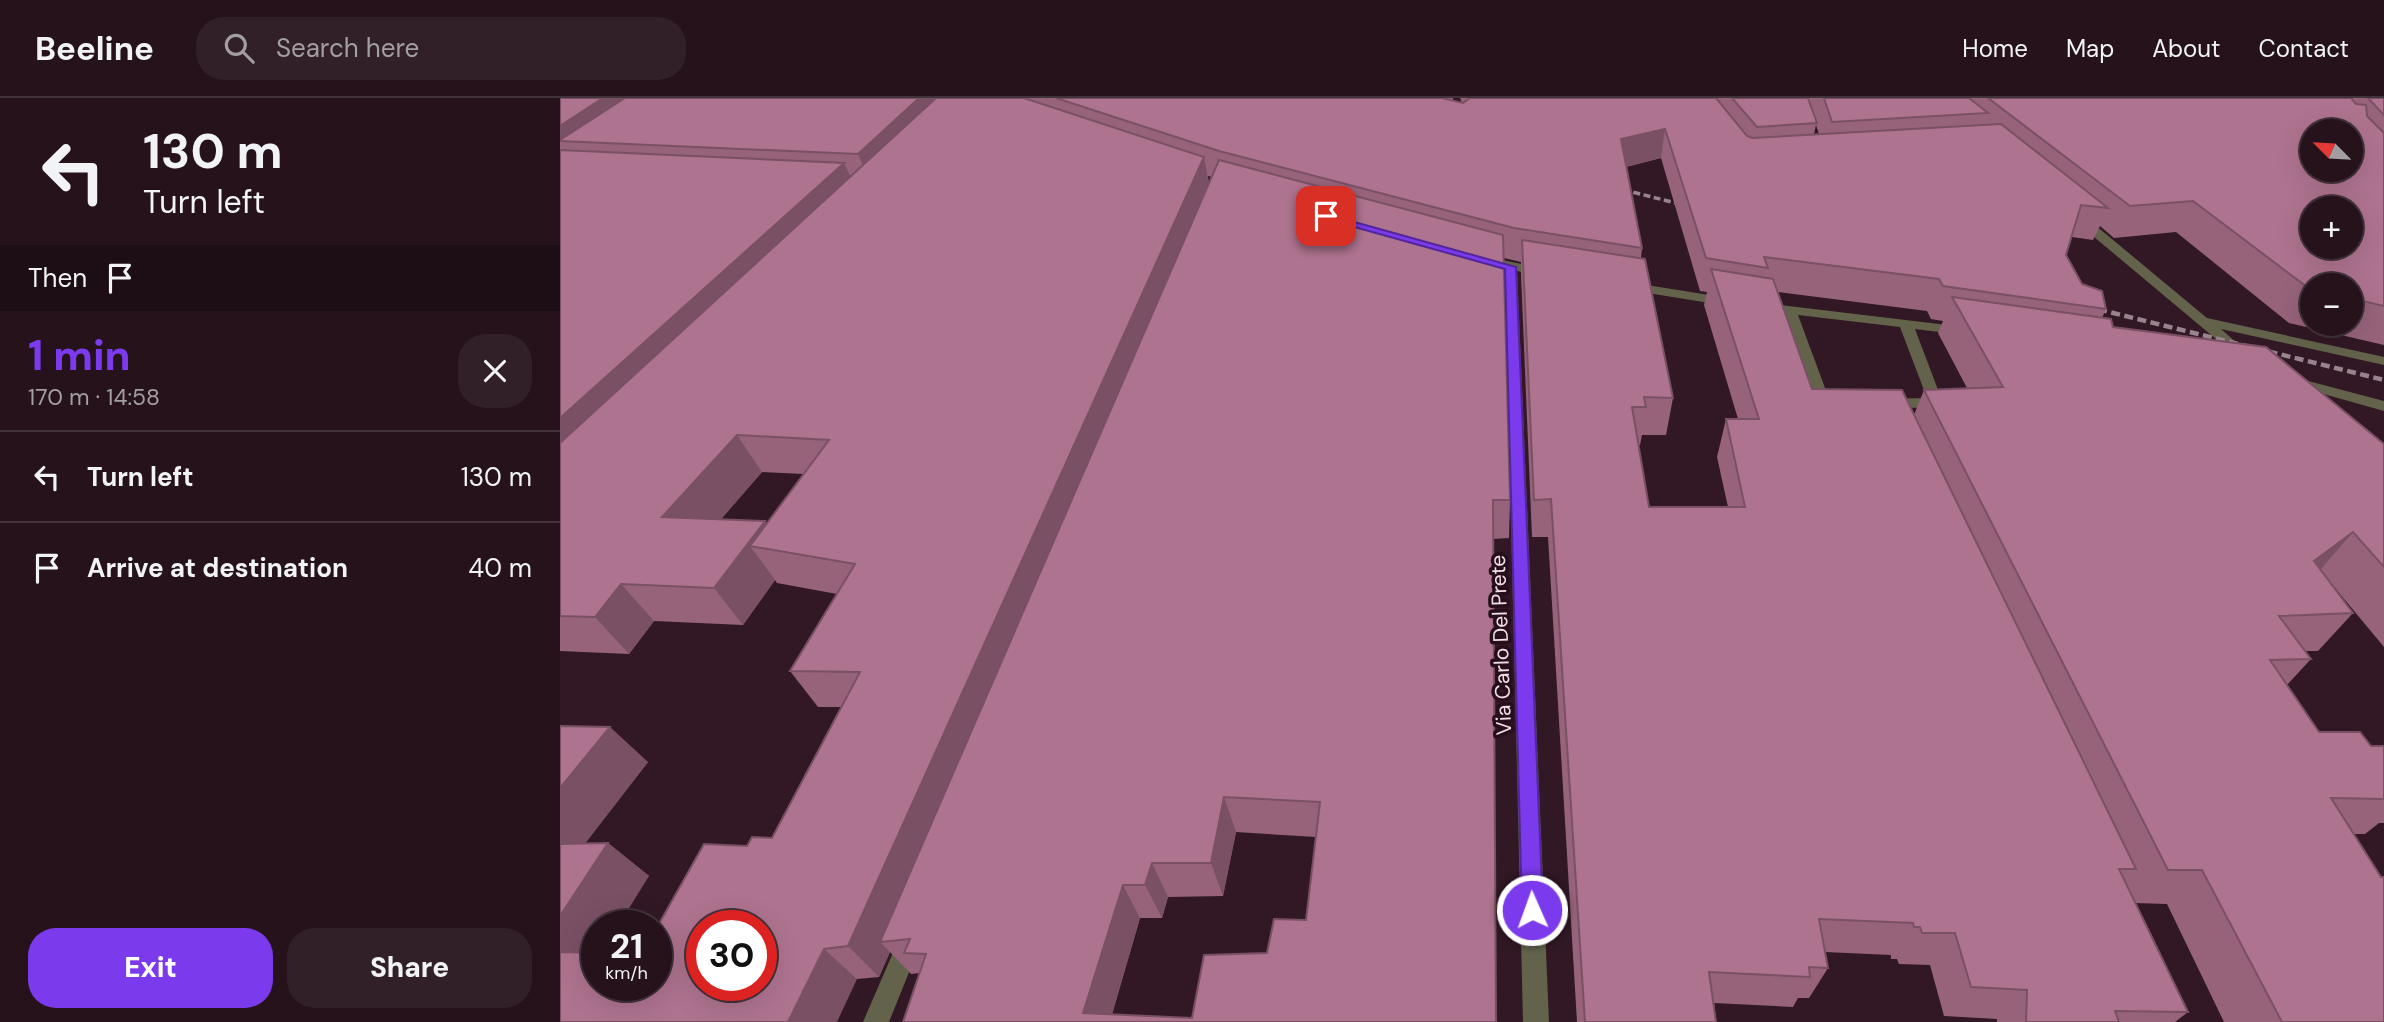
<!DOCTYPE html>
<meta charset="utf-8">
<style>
body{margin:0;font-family:"DM Sans",sans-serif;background:#312028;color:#f1f3f6;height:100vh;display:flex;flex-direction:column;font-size:26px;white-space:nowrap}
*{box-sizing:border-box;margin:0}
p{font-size:23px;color:#a39ea3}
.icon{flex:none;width:38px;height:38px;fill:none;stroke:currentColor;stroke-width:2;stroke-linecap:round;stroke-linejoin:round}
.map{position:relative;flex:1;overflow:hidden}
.panel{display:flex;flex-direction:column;background:#25121b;width:560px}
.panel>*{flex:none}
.top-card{background:#25121b;color:#f1f3f6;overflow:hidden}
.needle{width:46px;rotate:294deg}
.buttons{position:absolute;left:1740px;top:21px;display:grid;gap:14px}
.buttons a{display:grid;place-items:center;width:63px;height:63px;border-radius:50%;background:#25121b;box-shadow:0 7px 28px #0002,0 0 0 2px #42323a;font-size:35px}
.speed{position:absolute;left:21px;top:812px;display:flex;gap:14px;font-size:35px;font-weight:700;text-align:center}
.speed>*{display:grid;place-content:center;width:91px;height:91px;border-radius:50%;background:#25121b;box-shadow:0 7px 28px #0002,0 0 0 2px #42323a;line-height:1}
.speed small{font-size:18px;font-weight:400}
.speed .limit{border:10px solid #d22;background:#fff;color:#111}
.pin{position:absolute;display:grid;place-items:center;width:60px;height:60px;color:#fff;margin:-30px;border-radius:14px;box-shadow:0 4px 10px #0006}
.me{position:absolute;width:77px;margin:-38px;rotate:358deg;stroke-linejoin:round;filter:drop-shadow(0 0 5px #0008)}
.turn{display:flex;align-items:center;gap:24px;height:147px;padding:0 28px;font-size:32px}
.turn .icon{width:91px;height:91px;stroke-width:2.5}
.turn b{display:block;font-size:49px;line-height:60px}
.then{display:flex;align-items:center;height:66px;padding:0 28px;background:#0003;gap:14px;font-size:26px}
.round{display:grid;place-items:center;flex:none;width:74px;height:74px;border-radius:28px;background:#312028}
.headline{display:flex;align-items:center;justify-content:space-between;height:119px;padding:0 28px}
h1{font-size:42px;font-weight:800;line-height:52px;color:#7c3aed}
.primary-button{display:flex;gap:14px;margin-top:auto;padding:14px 28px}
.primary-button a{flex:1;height:80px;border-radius:28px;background:#7c3aed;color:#fff;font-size:28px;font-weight:800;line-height:80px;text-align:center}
.primary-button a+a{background:#312028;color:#f1f3f6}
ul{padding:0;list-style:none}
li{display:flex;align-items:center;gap:21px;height:91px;padding:0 28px;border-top:2px solid #42323a}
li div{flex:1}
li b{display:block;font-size:26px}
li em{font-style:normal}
header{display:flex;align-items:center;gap:42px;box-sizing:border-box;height:98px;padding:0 35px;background:#25121b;border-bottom:2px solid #42323a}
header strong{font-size:33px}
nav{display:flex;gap:38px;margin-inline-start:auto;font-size:24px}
.search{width:490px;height:63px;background:#312028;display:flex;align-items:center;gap:18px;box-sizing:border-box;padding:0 24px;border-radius:28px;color:#a39ea3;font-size:26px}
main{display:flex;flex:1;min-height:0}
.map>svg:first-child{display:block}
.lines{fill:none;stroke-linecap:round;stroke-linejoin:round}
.minor{fill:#62634a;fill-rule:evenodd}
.rail-far1{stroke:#99848e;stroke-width:3.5;stroke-dasharray:7 3.5;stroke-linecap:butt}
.rail{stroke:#99848e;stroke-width:4.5;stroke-dasharray:9 4.5;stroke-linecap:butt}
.wall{fill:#96637b;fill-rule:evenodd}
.shaded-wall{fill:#7a5064}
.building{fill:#ae738f;stroke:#7a5064;stroke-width:2;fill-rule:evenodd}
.route{fill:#7c3aed;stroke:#51269a;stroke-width:2}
.labels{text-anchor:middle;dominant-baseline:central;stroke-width:7;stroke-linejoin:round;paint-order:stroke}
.street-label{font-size:21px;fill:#f1dfe7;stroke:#270e1b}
</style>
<header>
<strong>Beeline</strong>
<div class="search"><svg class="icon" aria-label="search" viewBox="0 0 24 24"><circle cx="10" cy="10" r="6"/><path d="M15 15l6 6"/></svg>Search here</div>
<nav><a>Home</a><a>Map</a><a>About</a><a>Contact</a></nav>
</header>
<main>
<section class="panel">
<div class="top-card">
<div class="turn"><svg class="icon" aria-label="left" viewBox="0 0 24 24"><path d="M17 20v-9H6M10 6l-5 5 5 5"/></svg><div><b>130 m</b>Turn left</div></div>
<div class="then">Then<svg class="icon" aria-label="arrive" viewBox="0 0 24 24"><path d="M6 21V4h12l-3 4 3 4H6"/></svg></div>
</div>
<div class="headline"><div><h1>1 min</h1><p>170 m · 14:58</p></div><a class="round"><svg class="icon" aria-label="close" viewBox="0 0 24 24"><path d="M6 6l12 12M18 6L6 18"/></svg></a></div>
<ul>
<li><svg class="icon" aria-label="left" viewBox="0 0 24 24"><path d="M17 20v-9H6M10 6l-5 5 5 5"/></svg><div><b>Turn left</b></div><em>130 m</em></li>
<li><svg class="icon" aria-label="arrive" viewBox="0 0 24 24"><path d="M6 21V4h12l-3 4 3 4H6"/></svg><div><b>Arrive at destination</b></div><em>40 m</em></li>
</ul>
<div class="primary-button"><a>Exit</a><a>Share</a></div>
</section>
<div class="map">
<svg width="1824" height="924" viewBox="0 0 1824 924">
<rect width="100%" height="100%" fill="#311824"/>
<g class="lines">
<g class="minor">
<path d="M1515,117h8l124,103 177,39v8l-163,-36 32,28 -7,4 -5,-1 -166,-139z"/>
<path d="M923,158l62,13 6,4 -6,4 -28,-6 32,751h-26l-18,-754 -26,-5v-6z"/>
<path d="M1068,184l100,16 7,4 -7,4 -105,-17v-6z"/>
<path d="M1203,205l201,24 7,4 -7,4 -49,-6 28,74c-7,7 -57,6 -64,-1l2,-3 46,-1 -27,-71 -102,-12 30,81 12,5c-5,7 -20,6 -25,-1l-31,-87 -26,-3v-6z"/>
<path d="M1733,279l91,24v10l-96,-27 -2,-3z"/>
<path d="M350,830l8,4 4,8 -33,82h-26l39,-90z"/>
</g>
<path class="rail-far1" d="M1053,89l78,20"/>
<path class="rail" d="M1525,208l299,74"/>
</g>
<path class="wall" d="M0,0h893v3l9,2 -2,-5h924v247l-95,-22 -113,-91 -62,6 -14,-12 -7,14 -21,-3 -6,18 16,29 24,25 -4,9 11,9 271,117v203l-54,-65 23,31 -35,38h-13l6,8 -24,26 32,47 52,14h13v77h-5l-14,11h-11l30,188h-160l-57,-118 -32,-1 53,109 -13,10h-178v-3l-53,-3 -14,-51 -31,-1 -2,-5h-6v-4l-66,-3 3,16 -19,30h-11l-5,9 -79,-4 2,19h-139l-29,-485h-16l-11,-262v-13l-17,-4 6,242 -1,38 -16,1 3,483h-593l17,-49 -9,1 -21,-22 -11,25 -22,2 -297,43v-296l88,36 -63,81h23l41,33 -52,50v59h59l91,-139 25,-8 70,-131h-24l-28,-36 47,-77 -60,-11 -2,-3 -32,45 -89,-4 -25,33 -69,-3zM1256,27l3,9h-5zM1101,60l39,133 7,1 -3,13 34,114h-12l-9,38 11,50h-79l-11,-62h2l2,-10h24l7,-37 -32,-140 1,-10 -16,-81zM648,78l4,1 -3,7zM1752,187h38v39h-38zM1218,194l149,19 4,8 12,2 -5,12 29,55 -43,2 -10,25 -102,-26zM202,374l41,2 -36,50 -2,-3 -44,-2zM676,734l80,5 -10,83 -114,98 -80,-4 28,-96h22l6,-21 55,-1z"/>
<g class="shaded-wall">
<path d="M43,0h59l-102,43v-15z"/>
<path d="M359,0h37l-85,86 -13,-30z"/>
<path d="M1105,31l-4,29 -44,11 4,-30z"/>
<path d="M644,59l6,33 -330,752 10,10 -11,25 -31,-31z"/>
<path d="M284,65l15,32 -299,288v-65z"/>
<path d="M177,337l25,37 -71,82 -29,-37z"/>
<path d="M205,423l22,31 -37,-6 25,34 -32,45 -29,-37z"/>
<path d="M1793,434l-33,38 -6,-9z"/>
<path d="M61,486l33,37 -25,33 -34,-37z"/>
<path d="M50,629l38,35 -77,100 -11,9v-83z"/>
<path d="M664,699l12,35 -13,64 -12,-33z"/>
<path d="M48,745l41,33 -31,50h-21v35l-37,5v-50z"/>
<path d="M592,765l16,34 -6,21 -17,-33z"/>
<path d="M563,787l17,33 -30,104 -27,-9z"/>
<path d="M264,851l33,30 -20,43h-49z"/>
</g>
<g class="building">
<path d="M0,0h43l-43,28z"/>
<path d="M65,0h294l-61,56 -298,-13v-1z"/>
<path d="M376,0h88l180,59 -356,789 -24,3 -36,73h-228v-70l37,1v32h59v-56l48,-85 43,2 5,-9 20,1 88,-166 -70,-1 65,-107 -105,-18 79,-106 -92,-5 -75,82 103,4 -51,67 -93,-4 -26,33 -35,-1v-173zM142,828h59v59h-59z"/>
<path d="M496,0h386l21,5 7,-5h246l31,38 5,2 249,-14 107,84 -27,-3 -15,50 16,29 20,7 4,18 -163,-23 -4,-7 -175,-22 4,11 -62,-10 -41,-129 -44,10 21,109 -128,-20 -295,-77z"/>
<path d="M1172,0h76l9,25 -60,4z"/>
<path d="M1264,0h145l19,15 -156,9z"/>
<path d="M1428,0h363l5,6 10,1 1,11 17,17v173l-34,-8v-13h-38l-1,5 -118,-89 -63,5zM1752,33h38v39h-38zM1752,110h38v39h-38z"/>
<path d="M1808,0h16v17z"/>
<path d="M0,52l284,13 -284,255z"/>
<path d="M659,62l284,75 7,265h-17l3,522h-593l23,-68 -22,-1 6,-14 -30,3zM664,699l96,5 -14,118 -32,-1 -7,34 -63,2 -12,63 -109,-5 40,-128h22l7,-22h59z"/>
<path d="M962,142l123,19 28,139 -29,-1 2,10h-14l17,100h96l-19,-88h33l-48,-150 62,10 39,110 90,1 234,479h-17l69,143 -73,-1 4,11h-93l1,-32 -56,-3 -16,-54h-33l-2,-6h-6l-1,-4 -94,-4 9,49 -19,-1 1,10 -101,-5 7,50h-131l-34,-523 -17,1z"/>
<path d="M1392,199l159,22 2,8 153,20 118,97v123l-31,-35 -39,29 39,52 -74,3 32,43 -41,1 49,72h41l11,14h13v53l-53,-1 50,79h3v145h-102l-80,-152h-34l-244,-480 79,-3z"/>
<path d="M0,628l50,1 -50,61z"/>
<path d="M48,745l-48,73v-72z"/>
</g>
<path class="route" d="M762,115l194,54 27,643 -3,7 -8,3 -7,-3 -3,-7 -17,-641 -183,-51z"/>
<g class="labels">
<g class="street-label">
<text transform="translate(941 547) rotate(-92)">Via Carlo Del Prete</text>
</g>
</g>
</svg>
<div class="buttons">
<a><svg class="needle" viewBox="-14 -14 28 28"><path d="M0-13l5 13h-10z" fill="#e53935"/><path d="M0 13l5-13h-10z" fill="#a39ea3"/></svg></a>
<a>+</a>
<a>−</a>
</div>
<div class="speed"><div>21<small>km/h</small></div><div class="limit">30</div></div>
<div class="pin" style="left:766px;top:118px;background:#d93025"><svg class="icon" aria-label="arrive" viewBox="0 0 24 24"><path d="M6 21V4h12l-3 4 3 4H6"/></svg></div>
<svg class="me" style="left:972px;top:812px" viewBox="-20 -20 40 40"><circle r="17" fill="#7c3aed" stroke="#fff" stroke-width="3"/><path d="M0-11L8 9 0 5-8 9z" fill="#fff"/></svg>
</div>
</main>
